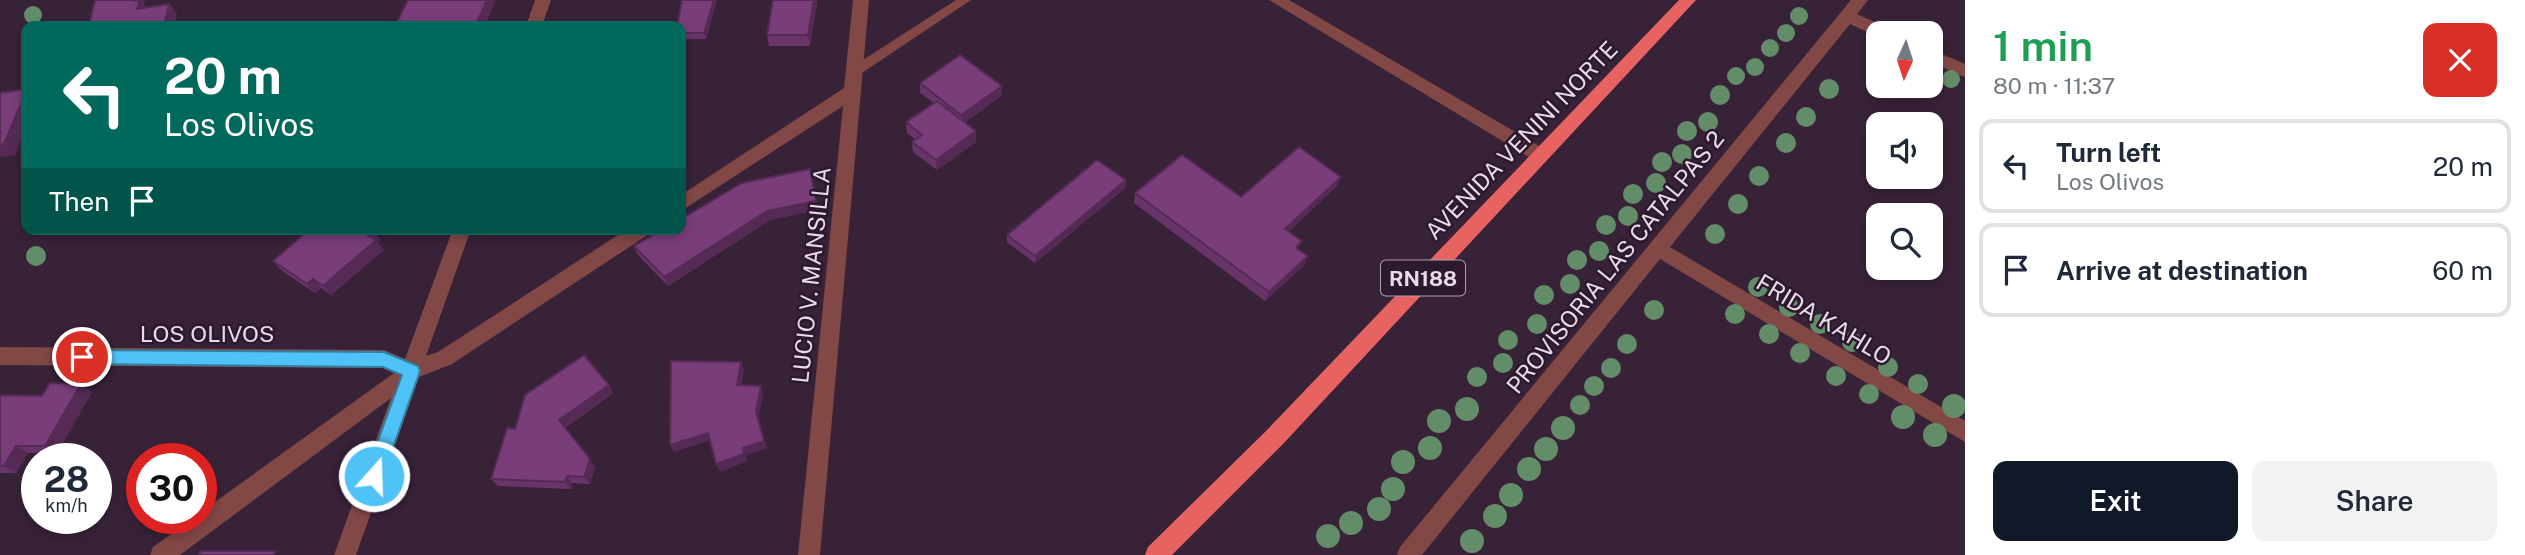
<!DOCTYPE html>
<meta charset="utf-8">
<style>
body{margin:0;font-family:"Public Sans",sans-serif;background:#f2f2f3;color:#1f2937;height:100vh;display:flex;flex-direction:column;font-size:26px;white-space:nowrap}
*{box-sizing:border-box;margin:0}
p{font-size:23px;color:#747a83}
.icon{flex:none;width:38px;height:38px;fill:none;stroke:currentColor;stroke-width:2;stroke-linecap:round;stroke-linejoin:round}
.map{position:relative;flex:1;overflow:hidden}
.details{display:flex;flex-direction:column;background:#fff;width:560px}
.details>*{flex:none}
.guide{position:absolute;left:21px;top:21px;width:665px;height:214px;border-radius:14px;box-shadow:0 4px 10px #0003;background:#00695c;color:#fff;overflow:hidden}
.needle{width:46px;rotate:183deg}
.fabs{position:absolute;left:1866px;top:21px;display:grid;gap:14px}
.fabs a{display:grid;place-items:center;width:77px;height:77px;border-radius:14px;background:#fff;box-shadow:0 4px 10px #0003;font-size:35px}
.speed{position:absolute;left:21px;top:443px;display:flex;gap:14px;font-size:35px;font-weight:700;text-align:center}
.speed>*{display:grid;place-content:center;width:91px;height:91px;border-radius:50%;background:#fff;box-shadow:0 4px 10px #0003;line-height:1}
.speed small{font-size:18px;font-weight:400}
.speed .limit{border:10px solid #d22;background:#fff;color:#111}
.pin{position:absolute;display:grid;place-items:center;width:60px;height:60px;color:#fff;margin:-30px;border:4px solid #fff;border-radius:50%;box-shadow:0 2px 7px #0007}
.me{position:absolute;width:77px;margin:-38px;rotate:20deg;stroke-linejoin:round;filter:drop-shadow(0 0 5px #0008)}
.turn{display:flex;align-items:center;gap:24px;height:147px;padding:0 28px;font-size:32px}
.turn .icon{width:91px;height:91px;stroke-width:2.5}
.turn b{display:block;font-size:49px;line-height:60px}
.then{display:flex;align-items:center;height:66px;padding:0 28px;background:#0003;gap:14px;font-size:26px}
.round{display:grid;place-items:center;flex:none;width:74px;height:74px;border-radius:14px;background:#f2f2f3}
.head{display:flex;align-items:center;justify-content:space-between;height:119px;padding:0 28px}
h1{font-size:42px;font-weight:600;line-height:52px;color:#1e9e55}
.button{display:flex;gap:14px;margin-top:auto;padding:14px 28px}
.button a{flex:1;height:80px;border-radius:14px;background:#111827;color:#fff;font-size:28px;font-weight:600;line-height:80px;text-align:center}
.button a+a{background:#f2f2f3;color:#1f2937}
ul{padding:0;list-style:none}
li{display:flex;align-items:center;gap:21px;height:94px;margin:0 14px 10px;padding:0 14px;border:4px solid #e0e1e3;border-radius:14px}
li div{flex:1}
li b{display:block;font-size:26px}
li em{font-style:normal}
main{display:flex;flex:1;min-height:0}
.map>svg:first-child{display:block}
.lines{fill:none;stroke-linecap:round;stroke-linejoin:round}
.service{fill:#824846;fill-rule:evenodd}
.minor{fill:#824846;fill-rule:evenodd}
.trunk{fill:#e66362;fill-rule:evenodd}
.tree{fill:#638d68}
.wall{fill:#683469}
.shaded-wall{fill:#552b55}
.building{fill:#793d7a;stroke:#552b55;stroke-width:2}
.route{fill:#4fc3f7;stroke:#337fa1;stroke-width:2}
.labels{text-anchor:middle;dominant-baseline:central;stroke-width:5;stroke-linejoin:round;paint-order:stroke}
.shield{fill:#2d192d;stroke:#b0a0b0;stroke-width:2}
.shield-label{font-size:21px;font-weight:bold;fill:#e8dae8}
.street-label{font-size:23px;fill:#e8dae8;stroke:#2d192d}
</style>
<main>
<div class="map">
<svg width="1965" height="555" viewBox="0 0 1965 555">
<rect width="100%" height="100%" fill="#382238"/>
<g class="lines">
<path class="service" d="M956,0h15l-112,75h-10l-2,-3 2,-3z"/>
<g class="minor">
<path d="M535,0h16l-9,26h-16z"/>
<path d="M853,0h16l-49,555h-22l45,-449 -162,105v-16l163,-107z"/>
<path d="M1269,0h20l257,150 3,5 -3,5h-12z"/>
<path d="M1851,0h17l-11,14 33,15 2,4h-14v4l-28,-13 -180,223 295,174v21l-305,-183 -238,296h-25l3,-8z"/>
<path d="M1930,49l35,15v13l-35,-15z"/>
<path d="M453,229h18l-45,127 12,-4 189,-123h24l-2,5 -197,130 -33,13 -63,178h-22l57,-157 -211,157h-30l3,-8 40,-29h8v-6l193,-139 -11,-5 -383,-3v-18l384,3 21,9z"/>
</g>
<path class="trunk" d="M1679,0h17l-413,444 -111,111h-27l3,-8 119,-117z"/>
</g>
<g class="tree">
<circle cx="33" cy="15" r="9"/>
<circle cx="1799" cy="16" r="9"/>
<circle cx="1786" cy="33" r="9"/>
<circle cx="1770" cy="48" r="9"/>
<circle cx="1755" cy="67" r="9"/>
<circle cx="1736" cy="76" r="9"/>
<circle cx="1951" cy="79" r="9"/>
<circle cx="1829" cy="89" r="10"/>
<circle cx="1720" cy="95" r="10"/>
<circle cx="1806" cy="117" r="10"/>
<circle cx="1708" cy="122" r="10"/>
<circle cx="1687" cy="131" r="10"/>
<circle cx="1786" cy="143" r="10"/>
<circle cx="1682" cy="154" r="10"/>
<circle cx="1662" cy="162" r="10"/>
<circle cx="1759" cy="176" r="10"/>
<circle cx="1656" cy="183" r="10"/>
<circle cx="1633" cy="194" r="10"/>
<circle cx="1738" cy="204" r="10"/>
<circle cx="1628" cy="216" r="10"/>
<circle cx="1606" cy="225" r="10"/>
<circle cx="1715" cy="234" r="10"/>
<circle cx="1599" cy="251" r="10"/>
<circle cx="36" cy="256" r="10"/>
<circle cx="1577" cy="260" r="10"/>
<circle cx="1570" cy="284" r="10"/>
<circle cx="1758" cy="287" r="10"/>
<circle cx="1544" cy="295" r="10"/>
<circle cx="1789" cy="307" r="10"/>
<circle cx="1654" cy="310" r="10"/>
<circle cx="1735" cy="314" r="10"/>
<circle cx="1537" cy="324" r="10"/>
<circle cx="1820" cy="324" r="10"/>
<circle cx="1769" cy="334" r="10"/>
<circle cx="1508" cy="340" r="10"/>
<circle cx="1852" cy="342" r="10"/>
<circle cx="1627" cy="344" r="10"/>
<circle cx="1800" cy="353" r="10"/>
<circle cx="1503" cy="363" r="10"/>
<circle cx="1888" cy="367" r="10"/>
<circle cx="1611" cy="368" r="10"/>
<circle cx="1836" cy="376" r="10"/>
<circle cx="1477" cy="377" r="10"/>
<circle cx="1918" cy="384" r="10"/>
<circle cx="1594" cy="386" r="10"/>
<circle cx="1869" cy="394" r="10"/>
<circle cx="1954" cy="406" r="12"/>
<circle cx="1580" cy="405" r="10"/>
<circle cx="1467" cy="409" r="12"/>
<circle cx="1903" cy="417" r="12"/>
<circle cx="1439" cy="421" r="12"/>
<circle cx="1563" cy="428" r="12"/>
<circle cx="1935" cy="435" r="12"/>
<circle cx="1430" cy="448" r="12"/>
<circle cx="1546" cy="449" r="12"/>
<circle cx="1403" cy="462" r="12"/>
<circle cx="1529" cy="469" r="12"/>
<circle cx="1393" cy="489" r="12"/>
<circle cx="1511" cy="495" r="12"/>
<circle cx="1379" cy="509" r="12"/>
<circle cx="1495" cy="516" r="12"/>
<circle cx="1351" cy="523" r="12"/>
<circle cx="1328" cy="536" r="12"/>
<circle cx="1472" cy="541" r="12"/>
</g>
<g class="wall">
<path d="M682,0h35l-11,39h-25z"/>
<path d="M817,3l-7,43h-41l-2,-11z"/>
<path d="M920,83l82,3 -1,10 -36,26 11,9v11l-39,28 -24,-18 -1,-10 4,-2 -9,-7 -1,-11 28,-19 -14,-10z"/>
<path d="M1341,177l-4,9 -48,45 10,19 9,6 -4,9 -39,36 -131,-98 1,-10 106,4z"/>
<path d="M1126,180l-1,8 -90,75 -28,-21v-7z"/>
<path d="M818,210l-48,10 -102,66 -30,-31 -4,-9z"/>
<path d="M381,240l-3,2 6,8 -53,45 -10,-7 -6,5 -33,-22 -9,-10z"/>
<path d="M92,392l-35,61h-29l-12,20h-16v-78l42,1z"/>
<path d="M613,393l-48,35 30,39 -5,17 -18,-1 -1,6 -73,-3 -7,-7 24,-50z"/>
</g>
<g class="shaded-wall">
<path d="M134,0h11l-1,4 5,6 -12,-1z"/>
<path d="M487,0h9l-11,26h-10z"/>
<path d="M714,0h3l-11,39 -2,-6z"/>
<path d="M814,0h3v3l-7,43 -2,-11z"/>
<path d="M169,4l8,10 -3,12h-10z"/>
<path d="M1002,86l-1,10 -39,29 -1,-10z"/>
<path d="M26,92v36l-11,27 -15,2v-12z"/>
<path d="M976,131v11l-39,28 -1,-10z"/>
<path d="M1341,177l-4,9 -56,52 4,-9z"/>
<path d="M1126,180l-1,8 -90,75v-7z"/>
<path d="M816,201l2,9 -48,10 -102,66 -4,-9 103,-66z"/>
<path d="M373,230l8,10 -3,2 6,8 -53,45 -8,-9 44,-51z"/>
<path d="M1308,256l-4,9 -39,36 4,-9z"/>
<path d="M313,279l8,9 -6,5 -8,-9z"/>
<path d="M741,362l3,8 -4,23 -3,-8z"/>
<path d="M81,384l11,8 -35,61 -12,-7z"/>
<path d="M609,385l4,8 -49,35 -5,-8z"/>
<path d="M761,386l2,8 -5,26 9,28 -21,7 1,6 -27,11 -4,-8 27,-16z"/>
<path d="M708,433l3,7 -37,12 -4,-7z"/>
<path d="M16,446l12,7 -12,20 -12,-7z"/>
<path d="M590,459l5,8 -5,17 -6,-7z"/>
<path d="M567,476l5,7 -1,6 -6,-7z"/>
</g>
<g class="building">
<path d="M95,0h39v1l6,-1 -3,9 32,-5 -5,22h-75z"/>
<path d="M408,0h79l-12,26h-80z"/>
<path d="M682,0h32l-10,33h-23v-7h-4z"/>
<path d="M773,0h41l-6,35h-41z"/>
<path d="M960,55l42,31 -41,29 -41,-32z"/>
<path d="M26,89v3l-22,52 -4,1v-52z"/>
<path d="M937,101l39,30 -40,29 -24,-18 10,-7 -16,-13z"/>
<path d="M1299,147l42,30 -56,52 17,12 -6,7 12,8 -39,36 -134,-99 47,-38 59,42z"/>
<path d="M1097,160l29,20 -91,76 -28,-21z"/>
<path d="M810,169l6,32 -49,10 -103,66 -30,-31 29,-17h18v-10l61,-36z"/>
<path d="M310,229h62l-5,6 9,5 -53,46 -10,-7 -6,5 -34,-23z"/>
<path d="M584,355l25,30 -50,35 31,39 -6,18 -17,-1 -2,6 -74,-3 16,-51 8,1 10,-34z"/>
<path d="M671,361l70,1 -4,23 24,1 -5,26 8,29 -21,7 1,6 -28,10 -8,-31 -38,12z"/>
<path d="M50,383l31,1 -36,62h-29l-12,20h-4v-71l42,1z"/>
<path d="M201,551h75l-2,4h-75z"/>
</g>
<path class="route" d="M82,350l302,2 34,14 2,5 -37,105 -3,6 -6,3 -7,-3 -2,-6 37,-101 -19,-8 -301,-3 -6,-2 -2,-5 2,-5z"/>
<g class="labels">
<rect class="shield" x="1381" y="260.5" width="84" height="35" rx="5"/>
<g class="shield-label">
<text x="1423" y="278">RN188</text>
</g>
<g class="street-label">
<text transform="translate(1521 140) rotate(-46)">AVENIDA VENINI NORTE</text>
<text transform="translate(1615 262) rotate(-51)">PROVISORIA LAS CATALPAS 2</text>
<text transform="translate(811 275) rotate(-84)">LUCIO V. MANSILLA</text>
<text transform="translate(1824 319) rotate(31)">FRIDA KAHLO</text>
<text x="207" y="333">LOS OLIVOS</text>
</g>
</g>
</svg>
<div class="fabs">
<a><svg class="needle" viewBox="-14 -14 28 28"><path d="M0-13l5 13h-10z" fill="#e53935"/><path d="M0 13l5-13h-10z" fill="#747a83"/></svg></a>
<a><svg class="icon" aria-label="sound" viewBox="0 0 24 24"><path d="M4 9h4l5-4v14l-5-4H4zM17 9q2 3 0 6"/></svg></a>
<a><svg class="icon" aria-label="search" viewBox="0 0 24 24"><circle cx="10" cy="10" r="6"/><path d="M15 15l6 6"/></svg></a>
</div>
<div class="speed"><div>28<small>km/h</small></div><div class="limit">30</div></div>
<div class="pin" style="left:82px;top:357px;background:#d93025"><svg class="icon" aria-label="arrive" viewBox="0 0 24 24"><path d="M6 21V4h12l-3 4 3 4H6"/></svg></div>
<svg class="me" style="left:374px;top:476px" viewBox="-20 -20 40 40"><circle r="17" fill="#4fc3f7" stroke="#fff" stroke-width="3"/><path d="M0-11L8 9 0 5-8 9z" fill="#fff"/></svg>
<div class="guide">
<div class="turn"><svg class="icon" aria-label="left" viewBox="0 0 24 24"><path d="M17 20v-9H6M10 6l-5 5 5 5"/></svg><div><b>20 m</b>Los Olivos</div></div>
<div class="then">Then<svg class="icon" aria-label="arrive" viewBox="0 0 24 24"><path d="M6 21V4h12l-3 4 3 4H6"/></svg></div>
</div>
</div>
<section class="details">
<div class="head"><div><h1>1 min</h1><p>80 m · 11:37</p></div><a class="round" style="background:#d93025;color:#fff"><svg class="icon" aria-label="close" viewBox="0 0 24 24"><path d="M6 6l12 12M18 6L6 18"/></svg></a></div>
<ul>
<li><svg class="icon" aria-label="left" viewBox="0 0 24 24"><path d="M17 20v-9H6M10 6l-5 5 5 5"/></svg><div><b>Turn left</b><p>Los Olivos</p></div><em>20 m</em></li>
<li><svg class="icon" aria-label="arrive" viewBox="0 0 24 24"><path d="M6 21V4h12l-3 4 3 4H6"/></svg><div><b>Arrive at destination</b></div><em>60 m</em></li>
</ul>
<div class="button"><a>Exit</a><a>Share</a></div>
</section>
</main>
